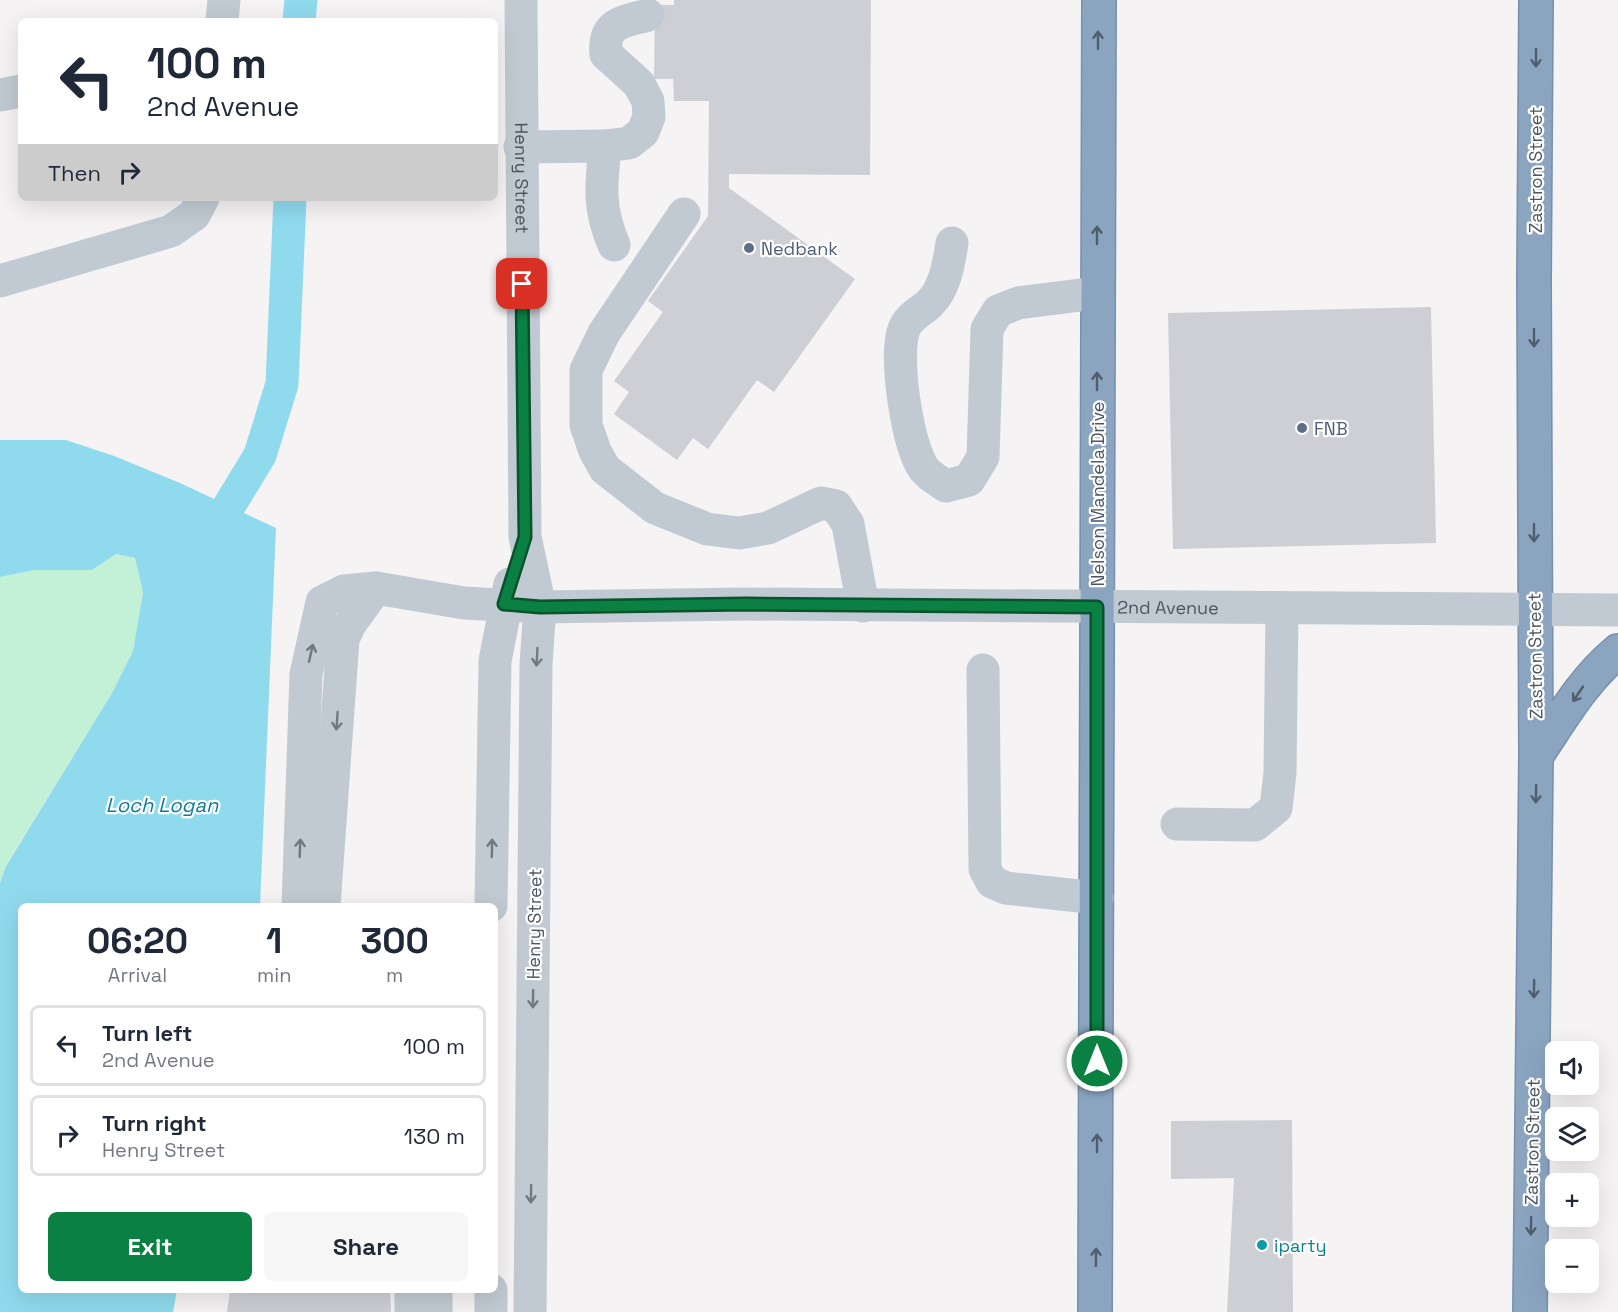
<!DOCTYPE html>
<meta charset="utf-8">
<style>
body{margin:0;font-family:"Space Grotesk",sans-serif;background:#f6f6f7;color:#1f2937;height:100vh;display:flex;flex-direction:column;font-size:22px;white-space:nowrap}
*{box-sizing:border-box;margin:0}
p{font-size:20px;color:#747a83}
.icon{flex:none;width:33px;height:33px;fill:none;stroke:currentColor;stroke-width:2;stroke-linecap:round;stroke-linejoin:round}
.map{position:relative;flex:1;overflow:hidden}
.side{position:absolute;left:18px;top:903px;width:480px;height:390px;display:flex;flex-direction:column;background:#fff;border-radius:9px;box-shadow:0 6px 24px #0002}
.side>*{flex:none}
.banner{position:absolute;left:18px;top:18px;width:480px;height:183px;border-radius:9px;box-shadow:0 6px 24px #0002;background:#fff;color:#1f2937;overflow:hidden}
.buttons{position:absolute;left:1545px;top:1041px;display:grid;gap:12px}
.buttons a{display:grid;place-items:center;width:54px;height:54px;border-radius:9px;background:#fff;box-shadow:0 6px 24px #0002;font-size:30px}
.pin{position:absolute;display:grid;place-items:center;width:51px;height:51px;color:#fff;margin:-26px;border-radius:12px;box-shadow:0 3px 9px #0006}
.me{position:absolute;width:66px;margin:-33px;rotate:0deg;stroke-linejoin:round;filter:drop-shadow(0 0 4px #0008)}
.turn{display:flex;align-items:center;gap:21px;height:126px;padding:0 30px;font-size:27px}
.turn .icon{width:78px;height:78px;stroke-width:2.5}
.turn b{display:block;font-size:42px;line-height:51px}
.then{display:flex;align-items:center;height:57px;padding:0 30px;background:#0003;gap:12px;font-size:22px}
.eta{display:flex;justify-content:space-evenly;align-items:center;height:102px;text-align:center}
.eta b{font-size:36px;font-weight:700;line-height:42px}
.action{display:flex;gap:12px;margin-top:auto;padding:12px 30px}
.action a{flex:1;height:69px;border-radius:9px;background:#0b8043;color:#fff;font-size:24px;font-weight:700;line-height:69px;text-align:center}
.action a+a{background:#f6f6f7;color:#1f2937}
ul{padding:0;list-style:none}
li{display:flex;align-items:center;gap:18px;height:81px;margin:0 12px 9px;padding:0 18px;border:3px solid #e0e1e3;border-radius:9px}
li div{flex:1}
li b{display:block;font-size:22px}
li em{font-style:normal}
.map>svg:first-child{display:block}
.green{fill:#c3f1d5}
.water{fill:#90daee}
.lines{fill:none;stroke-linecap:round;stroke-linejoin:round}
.canal{stroke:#90daee;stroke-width:33}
.building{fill:#cdcfd5}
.highway-casing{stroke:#7690ad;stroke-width:36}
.minor{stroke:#c1cad2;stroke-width:33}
.highway{stroke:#8ba5c1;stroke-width:33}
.oneway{stroke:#505e6b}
.oneway2{stroke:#6e7983}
.route-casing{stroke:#07532c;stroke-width:15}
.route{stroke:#0b8043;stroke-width:10}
.service-dot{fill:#5c6f8a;stroke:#fff;stroke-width:2}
.culture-dot{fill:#0f9aa8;stroke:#fff;stroke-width:2}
.labels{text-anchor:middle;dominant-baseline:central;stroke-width:4.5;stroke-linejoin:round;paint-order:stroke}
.street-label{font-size:18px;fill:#4a5661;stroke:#fff}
.service-label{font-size:18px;fill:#4e5e75;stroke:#fff;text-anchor:start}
.culture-label{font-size:18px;fill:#0d838f;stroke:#fff;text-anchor:start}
.water-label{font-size:20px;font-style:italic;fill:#0c7c9b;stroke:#fff}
</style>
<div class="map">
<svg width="1618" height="1312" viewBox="0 0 1618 1312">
<rect width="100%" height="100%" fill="#f5f3f3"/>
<path class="green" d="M116,554l19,4 8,34 -10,59 -21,42 -106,172 -6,18v-306l34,-7h58z"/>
<path class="water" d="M0,440h66l48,16 66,27 96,45 -16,378h-239v384h156l-4,22h-173v-429l6,-17 106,-173 21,-42 10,-59 -8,-34 -19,-4 -24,16h-58l-34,7z"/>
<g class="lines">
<g class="canal">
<path d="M299,21l2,-21"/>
<path d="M229,506l31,-51 22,-71 8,-186"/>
</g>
</g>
<g class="building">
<path d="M674,0h197l-1,175 -141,-1v14l126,91 -81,113 -17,-12 -49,69 -15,-11 -16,22 -63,-46 15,-22 -15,-11 49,-69 -15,-11 60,-85 1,-115h-35l-1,-22h-19l1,-74h19z"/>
<path d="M1431,307l5,236 -263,6 -5,-236z"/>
<path d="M1292,1120l1,192h-66l7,-134 -63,1v-58z"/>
<path d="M230,1290h160l1,22h-164z"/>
</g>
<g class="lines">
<defs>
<g id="highway">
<path d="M1536,756c25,-37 47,-76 82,-105"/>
<path d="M1095,1312l4,-1312"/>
<path d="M1530,1312l6,-556 -2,-476 2,-280"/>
</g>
</defs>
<use href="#highway" class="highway-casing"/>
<g class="minor">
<path id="s1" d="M521,0l4,537 15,70 -4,57 -6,648"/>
<path d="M222,21l2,-21"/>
<path d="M0,95l21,-4"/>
<path d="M605,146c-4,40 -7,62 9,99"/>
<path d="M520,147l85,-1 24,-3 14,-11 6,-15 -1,-16 -9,-17 -33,-30c-3,-32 17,-32 42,-39"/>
<path d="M684,214l-80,119 -18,37v55l9,26 10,18 50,39 52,21 32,4 29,-5 53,-25 15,3 12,18 15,82"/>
<path d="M952,243c-3,19 -7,46 -22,60 -9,9 -21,13 -26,26 -10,27 3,116 20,140 5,7 15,12 22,17l23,-6 14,-23 4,-128 11,-18 20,-8 79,-10"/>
<path d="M0,281l171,-50 23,-16 9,-17"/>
<path d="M983,670l2,199 7,13 14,6 91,10"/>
<path d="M1177,824l78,1 21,-17 4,-35 2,-165"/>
<path id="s2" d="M298,906l8,-232 16,-72 22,-11 32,-3 88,15 76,4 205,-3 873,6"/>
<path d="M324,906l19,-267 7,-15 26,-36"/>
<path d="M491,906l4,-245 15,-77"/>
<path d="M436,1290v22"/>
<path d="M491,1290v22"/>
<path d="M411,1312v-22"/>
</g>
<use href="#highway" class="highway"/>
</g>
<defs><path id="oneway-shaft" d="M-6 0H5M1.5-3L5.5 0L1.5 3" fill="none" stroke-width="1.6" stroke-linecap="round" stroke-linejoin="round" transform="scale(1.5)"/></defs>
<g class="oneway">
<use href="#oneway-shaft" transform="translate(1098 40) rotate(-90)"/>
<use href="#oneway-shaft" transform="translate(1536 58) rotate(90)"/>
<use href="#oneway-shaft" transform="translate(1097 235) rotate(-90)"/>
<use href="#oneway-shaft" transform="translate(1534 338) rotate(90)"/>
<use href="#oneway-shaft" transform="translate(1097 381) rotate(-90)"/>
<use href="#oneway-shaft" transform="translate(1534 533) rotate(90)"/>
<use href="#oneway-shaft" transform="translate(1578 694) rotate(124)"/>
<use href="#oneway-shaft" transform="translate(1536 794) rotate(91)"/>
<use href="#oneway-shaft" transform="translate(1534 989) rotate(91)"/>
<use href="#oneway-shaft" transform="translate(1097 1143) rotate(-90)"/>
<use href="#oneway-shaft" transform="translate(1531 1226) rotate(91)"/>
<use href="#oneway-shaft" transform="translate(1096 1257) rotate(-89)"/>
</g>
<g class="oneway2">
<use href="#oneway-shaft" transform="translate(311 653) rotate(-77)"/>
<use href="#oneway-shaft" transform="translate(537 657) rotate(93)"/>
<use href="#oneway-shaft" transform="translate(337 721) rotate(94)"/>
<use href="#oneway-shaft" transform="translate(300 848) rotate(-88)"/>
<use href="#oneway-shaft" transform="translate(492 848) rotate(-89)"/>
<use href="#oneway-shaft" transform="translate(533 999) rotate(91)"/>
<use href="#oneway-shaft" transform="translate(531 1194) rotate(91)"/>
</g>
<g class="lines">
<defs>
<path id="route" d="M522,284l3,253 -21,67 36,3 206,-3 351,3v454"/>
</defs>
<use href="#route" class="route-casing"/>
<use href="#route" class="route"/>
</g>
<g class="service-dot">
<circle cx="749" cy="248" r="6"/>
<circle cx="1302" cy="428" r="6"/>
</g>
<circle class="culture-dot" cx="1262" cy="1245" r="6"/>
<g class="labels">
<g class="street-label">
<text transform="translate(1535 170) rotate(-90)">Zastron Street</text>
<text stroke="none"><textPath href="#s1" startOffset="178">Henry Street</textPath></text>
<text transform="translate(1097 494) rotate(-90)">Nelson Mandela Drive</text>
<text stroke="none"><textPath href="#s2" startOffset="1156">2nd Avenue</textPath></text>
<text transform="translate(1535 656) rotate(-91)">Zastron Street</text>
<text transform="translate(534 924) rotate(-89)">Henry Street</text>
<text transform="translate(1532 1142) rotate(-89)">Zastron Street</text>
</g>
<g class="service-label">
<text x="761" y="248">Nedbank</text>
<text x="1314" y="428">FNB</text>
</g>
<g class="culture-label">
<text x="1274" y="1245">iparty</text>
</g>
<g class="water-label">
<text x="162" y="805">Loch Logan</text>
</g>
</g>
</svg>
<div class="buttons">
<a><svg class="icon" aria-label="sound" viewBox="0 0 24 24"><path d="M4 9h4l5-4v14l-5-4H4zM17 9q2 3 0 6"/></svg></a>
<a><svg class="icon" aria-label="layers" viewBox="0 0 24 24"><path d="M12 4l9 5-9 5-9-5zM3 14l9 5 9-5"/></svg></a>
<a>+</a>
<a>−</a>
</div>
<div class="pin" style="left:522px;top:284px;background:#d93025"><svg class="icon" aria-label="arrive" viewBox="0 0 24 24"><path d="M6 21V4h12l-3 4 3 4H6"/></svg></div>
<svg class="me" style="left:1097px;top:1061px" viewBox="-20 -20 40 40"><circle r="17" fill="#0b8043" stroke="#fff" stroke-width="3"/><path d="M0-11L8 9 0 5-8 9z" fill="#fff"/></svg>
<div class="banner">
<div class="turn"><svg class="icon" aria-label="left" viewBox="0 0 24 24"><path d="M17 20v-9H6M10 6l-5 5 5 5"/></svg><div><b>100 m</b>2nd Avenue</div></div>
<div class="then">Then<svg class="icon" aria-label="right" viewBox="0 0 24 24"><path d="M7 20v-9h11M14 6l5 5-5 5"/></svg></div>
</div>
<section class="side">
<div class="eta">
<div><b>06:20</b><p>Arrival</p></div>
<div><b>1</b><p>min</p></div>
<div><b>300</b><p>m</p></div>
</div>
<ul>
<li><svg class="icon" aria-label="left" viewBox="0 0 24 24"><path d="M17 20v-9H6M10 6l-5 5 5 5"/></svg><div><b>Turn left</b><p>2nd Avenue</p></div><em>100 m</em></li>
<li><svg class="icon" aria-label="right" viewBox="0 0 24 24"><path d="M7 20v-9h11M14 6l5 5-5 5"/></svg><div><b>Turn right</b><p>Henry Street</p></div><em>130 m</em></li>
</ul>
<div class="action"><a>Exit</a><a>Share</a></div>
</section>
</div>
